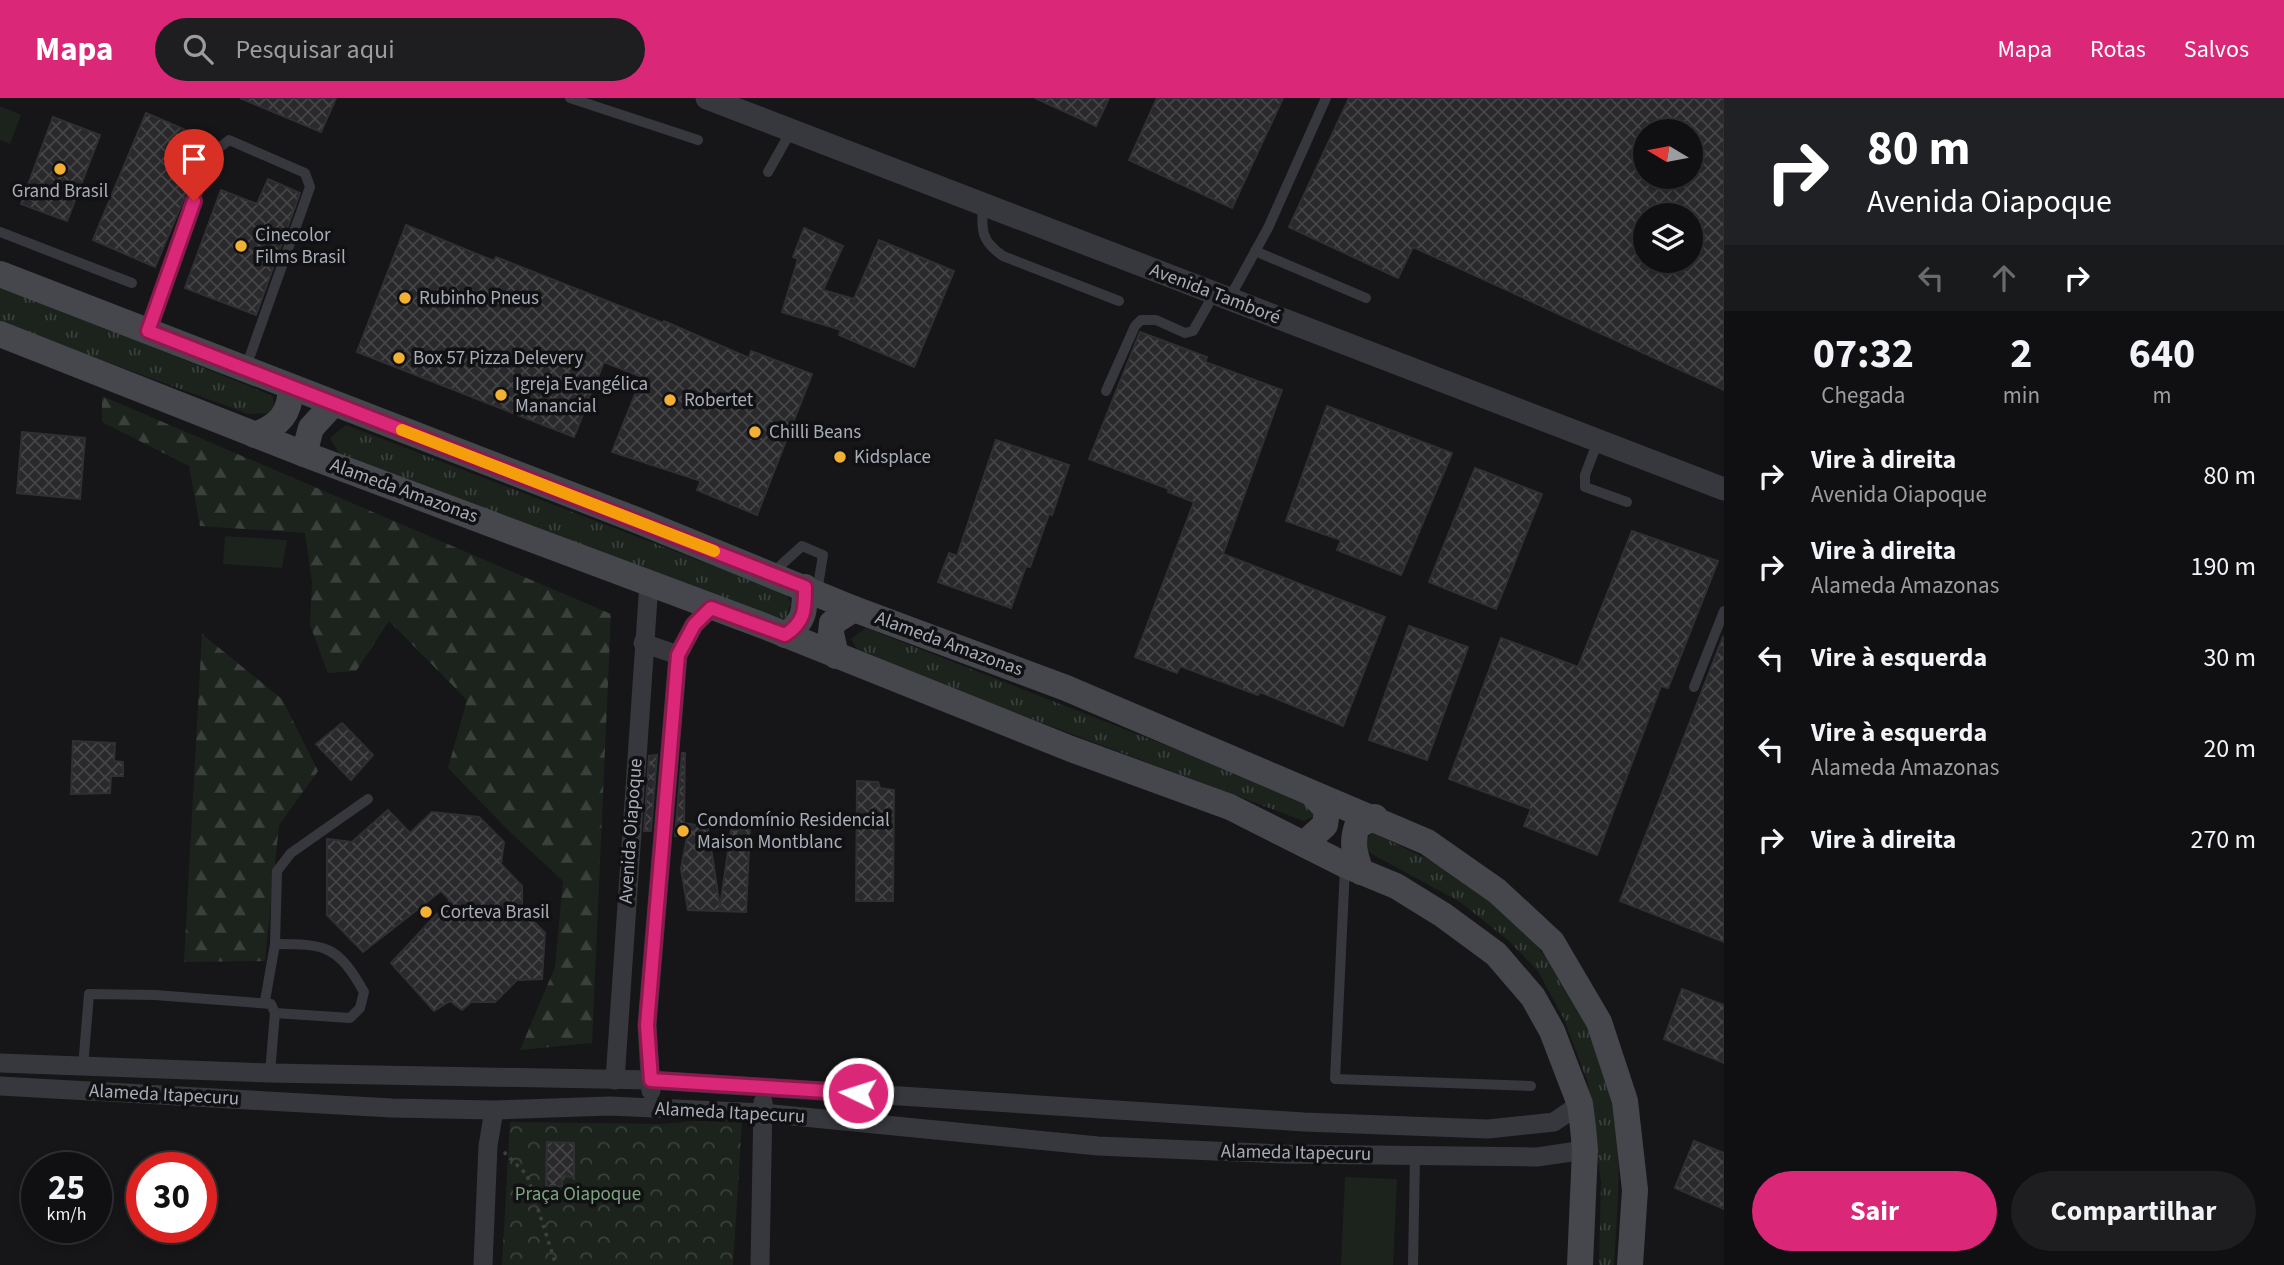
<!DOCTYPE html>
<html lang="pt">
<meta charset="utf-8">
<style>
body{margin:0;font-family:"Source Sans 3",sans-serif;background:#1e1e20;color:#f1f3f6;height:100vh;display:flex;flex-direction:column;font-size:26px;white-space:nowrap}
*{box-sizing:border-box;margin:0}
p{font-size:23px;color:#9c9d9f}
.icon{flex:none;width:38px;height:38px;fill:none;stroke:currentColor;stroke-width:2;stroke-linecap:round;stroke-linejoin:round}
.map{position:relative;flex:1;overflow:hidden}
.panel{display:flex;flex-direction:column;background:#101012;width:560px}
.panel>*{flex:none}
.top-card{background:#202124;color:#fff;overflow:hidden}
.needle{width:46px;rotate:280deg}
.tools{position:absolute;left:1633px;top:21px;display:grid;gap:14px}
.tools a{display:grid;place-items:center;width:70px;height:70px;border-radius:50%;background:#101012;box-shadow:0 4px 10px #0003,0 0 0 2px #303032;font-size:35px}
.speed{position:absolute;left:21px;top:1054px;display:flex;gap:14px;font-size:35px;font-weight:700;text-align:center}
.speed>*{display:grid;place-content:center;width:91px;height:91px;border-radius:50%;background:#101012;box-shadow:0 4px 10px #0003,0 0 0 2px #303032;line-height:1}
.speed small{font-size:18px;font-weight:400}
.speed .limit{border:10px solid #d22;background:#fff;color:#111}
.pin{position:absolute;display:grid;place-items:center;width:60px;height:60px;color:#fff;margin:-72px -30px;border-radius:50% 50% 50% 0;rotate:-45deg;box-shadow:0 0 7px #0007}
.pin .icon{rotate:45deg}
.me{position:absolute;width:77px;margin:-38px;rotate:274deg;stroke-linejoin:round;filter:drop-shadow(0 0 5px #0008)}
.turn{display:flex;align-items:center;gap:24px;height:147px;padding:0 28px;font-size:32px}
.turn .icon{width:91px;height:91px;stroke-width:2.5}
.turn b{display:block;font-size:49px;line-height:60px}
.lanes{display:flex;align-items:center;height:66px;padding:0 28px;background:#0003;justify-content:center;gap:35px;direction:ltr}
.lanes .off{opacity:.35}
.eta{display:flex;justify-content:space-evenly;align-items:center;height:119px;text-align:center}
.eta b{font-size:42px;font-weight:700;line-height:49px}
.action{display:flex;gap:14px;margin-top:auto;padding:14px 28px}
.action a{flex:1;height:80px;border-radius:42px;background:#db2777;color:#fff;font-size:28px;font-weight:700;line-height:80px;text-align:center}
.action a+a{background:#1e1e20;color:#f1f3f6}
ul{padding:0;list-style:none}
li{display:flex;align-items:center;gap:21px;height:91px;padding:0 28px}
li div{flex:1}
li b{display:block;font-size:26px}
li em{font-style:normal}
header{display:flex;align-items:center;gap:42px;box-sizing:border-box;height:98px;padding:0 35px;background:#db2777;color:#fff}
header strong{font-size:33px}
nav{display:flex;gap:38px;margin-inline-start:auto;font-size:24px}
.search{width:490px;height:63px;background:#1e1e20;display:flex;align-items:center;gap:18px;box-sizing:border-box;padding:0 24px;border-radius:38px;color:#9c9d9f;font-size:26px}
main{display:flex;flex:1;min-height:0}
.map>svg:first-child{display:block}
.grass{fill:url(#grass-tufts)}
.forest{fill:url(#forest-firs)}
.park{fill:url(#park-crowns)}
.pitch{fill:#1c231d}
.building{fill:url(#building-cross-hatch);stroke:#303034;stroke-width:2;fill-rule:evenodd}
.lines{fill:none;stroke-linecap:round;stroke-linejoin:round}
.path{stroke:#3d3f44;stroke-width:3.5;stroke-dasharray:3.5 5;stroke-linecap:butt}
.service{stroke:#37383d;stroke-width:10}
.minor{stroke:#37383d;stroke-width:19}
.tertiary{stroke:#37383d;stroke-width:23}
.secondary{stroke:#45474d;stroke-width:26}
.route-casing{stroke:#8e194d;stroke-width:18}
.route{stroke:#db2777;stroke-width:12}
.slow{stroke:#f59e0b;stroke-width:12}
.poi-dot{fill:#f2b134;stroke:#111113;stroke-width:2.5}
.labels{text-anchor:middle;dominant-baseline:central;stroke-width:7;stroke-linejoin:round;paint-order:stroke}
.poi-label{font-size:19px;fill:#a8adb8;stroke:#111113;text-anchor:start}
.street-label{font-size:19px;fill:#a8adb8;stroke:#111113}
.park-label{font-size:19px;fill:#7fa381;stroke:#111113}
</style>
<header>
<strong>Mapa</strong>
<div class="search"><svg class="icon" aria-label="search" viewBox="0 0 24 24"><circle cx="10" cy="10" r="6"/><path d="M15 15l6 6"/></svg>Pesquisar aqui</div>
<nav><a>Mapa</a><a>Rotas</a><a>Salvos</a></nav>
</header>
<main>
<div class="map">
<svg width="1724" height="1167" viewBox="0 0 1724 1167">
<defs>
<pattern id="grass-tufts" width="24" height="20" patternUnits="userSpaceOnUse" patternTransform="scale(1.75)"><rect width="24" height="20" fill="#1c231d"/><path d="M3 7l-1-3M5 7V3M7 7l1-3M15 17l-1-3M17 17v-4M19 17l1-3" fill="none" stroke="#3a403c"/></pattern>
<pattern id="forest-firs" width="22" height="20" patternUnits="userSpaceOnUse" patternTransform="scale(1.75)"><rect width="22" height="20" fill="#1c231d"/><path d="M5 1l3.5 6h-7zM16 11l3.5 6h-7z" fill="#3a403c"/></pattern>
<pattern id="park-crowns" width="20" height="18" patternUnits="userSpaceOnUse" patternTransform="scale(1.75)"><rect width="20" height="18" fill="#1c231d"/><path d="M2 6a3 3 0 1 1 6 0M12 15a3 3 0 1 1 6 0" fill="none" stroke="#3a403c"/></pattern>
<pattern id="building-cross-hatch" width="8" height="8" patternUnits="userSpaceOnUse" patternTransform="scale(1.75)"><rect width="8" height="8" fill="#29292c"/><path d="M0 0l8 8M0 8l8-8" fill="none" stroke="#454548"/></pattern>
</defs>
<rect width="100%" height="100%" fill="#161618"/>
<g class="grass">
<path d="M0,187l273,111 1,17 -25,1 -249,-91z"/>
<path d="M346,327l440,169 5,9 -6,18 -444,-165 -11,-18z"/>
<path d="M866,530l447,175 9,9 -18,9 -331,-124 -116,-48 -6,-10z"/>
<path d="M1373,735c30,15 63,28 91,46 69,42 133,142 149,221 10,53 4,111 1,165h-15l2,-83 -13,-99 -24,-64 -26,-48 -31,-32 -47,-37 -97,-53 1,-8z"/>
</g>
<g class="forest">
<path d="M102,298l509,218 -19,429 -72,7 35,-83 8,-86 -56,-52 -59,-61 19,-68 -78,-79 -33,50 -28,2 -18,-48 2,-42 -7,-50 -105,-7 -11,-60 -87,-44z"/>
<path d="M202,536l80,65 36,72 -39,54 -14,136 -81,1z"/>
</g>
<path class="park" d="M696,1023l46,1 -9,143h-231l8,-143 152,2z"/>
<g class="pitch">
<path d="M0,8l21,9 -11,29 -10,-4z"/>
<path d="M225,438l62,4 -5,28 -59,-4z"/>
<path d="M1345,1079l52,2 -4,86h-52z"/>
</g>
<g class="building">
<path d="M240,0h96l-15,34z"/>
<path d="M1035,0h74l-13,28z"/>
<path d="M1157,0h126l-51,110 -103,-48z"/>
<path d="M1349,0h375v292l-311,-143 -15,31 -109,-51zM1645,33h45v46h-45zM1645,117h45v46h-45z"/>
<path d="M146,15l63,27 -54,127 -62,-27z"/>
<path d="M53,19l47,18 -33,86 -46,-17z"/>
<path d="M268,81l32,14 -44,122 -71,-27 36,-98 36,14z"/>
<path d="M406,127l88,36 2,-4 167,66 1,-2 85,37 2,-7 61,23 -55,141 -60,-25 4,-9 -89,-29 30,-75 -38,-15 -30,75 -217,-85z"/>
<path d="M804,130l39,18 -20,44 31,9 25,-59 75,31 -40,96 -75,-32 2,-5 -59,-18 16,-53 -5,-2z"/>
<path d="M1140,234l67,25 -2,5 77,28 -59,164 162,63 -42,109 -83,-34 -2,3 -78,-29 -3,7 -42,-16 59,-155 -26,-10 1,-3 -80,-30z"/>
<path d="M1327,308l125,47 -51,122 -64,-25 4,-10 -55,-19z"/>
<path d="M22,334l63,6 -5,61 -63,-6z"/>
<path d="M996,342l73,25 -17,50 -3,-1 -19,53 -4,-1 -15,42 -73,-26 11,-29 8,3z"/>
<path d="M1475,370l67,26 -46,115 -67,-27z"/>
<path d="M1632,433l86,30 -50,127 -7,-2 -64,169 -73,-29 7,-17 -82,-30 52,-141 77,29z"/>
<path d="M1409,528l59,21 -41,113 -58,-20z"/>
<path d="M1723,539l1,1v304l-104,-41z"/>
<path d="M342,625l31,32 -22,25 -35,-36z"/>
<path d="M73,643l42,2 -1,18 9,1v14h-12l-1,17 -39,1z"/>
<path d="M682,655h3l-1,70 24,4 12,81 11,-78 19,-1 -4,83 -58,-2 -7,-41 6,-32 -12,-1z"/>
<path d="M657,657l-6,76h-7l5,-75z"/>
<path d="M857,683l21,1 2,6 14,2 -1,111h-37z"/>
<path d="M388,712l22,23 22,-21 47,5 25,25 -3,22 21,22v23l23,24 -3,46 -25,1 -22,22h-24l-9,8 -12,-9 -16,10 -43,-48 59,-63 -9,-9 -78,61 -36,-37v-76l25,3z"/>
<path d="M1682,891l42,16v58l-60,-24z"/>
<path d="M1694,1043l30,12v56l-49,-21z"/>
<path d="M547,1044l27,1v34l-12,-1v10h-16z"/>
</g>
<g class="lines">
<path class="path" d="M504,1054l23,23 29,90"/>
<g class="service">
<path d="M570,0l128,42"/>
<path d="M768,74l23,-41"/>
<path d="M983,107c-2,25 -2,36 20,51l116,45"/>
<path d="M0,134l132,51"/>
<path d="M1255,153l111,47"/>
<path d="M1229,201l39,-71 58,-130"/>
<path d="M148,233l64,-177 17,-14 76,33 5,14 -64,180"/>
<path d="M1106,293l29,-65 6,-6h15l29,13 8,-2 21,-37"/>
<path d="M1598,343l-13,34v12l42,15"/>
<path d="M776,477l5,-10 21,-19 21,9 -6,37"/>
<path d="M1694,589l30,-76"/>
<path d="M1345,769l-10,212 196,7"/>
<path d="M265,903l10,-57 2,-73 14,-18 77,-54"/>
<path d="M275,915l75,5 10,-10 4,-16c-26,-47 -39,-48 -89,-48"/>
<path d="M83,969l6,-73 66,1 116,9 4,9 -5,60"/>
<path d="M1413,1167l2,-109"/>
</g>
<g class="minor">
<path d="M643,545l35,12"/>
<path d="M0,965l270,10 381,7 653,42 184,7 66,-7 26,-18"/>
<path d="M615,982l34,-497"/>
<path d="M0,988l392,22 102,2 116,-4 153,7 335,33 186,8 253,3 48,-7"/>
<path d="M651,993l-4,-66 31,-370 16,-30 17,-17"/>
<path d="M483,1167l5,-119 6,-36"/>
<path d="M760,1167l3,-163"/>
</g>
<path class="tertiary" d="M707,0l1017,391"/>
<g class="secondary">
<path d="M0,176l639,247 215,88 212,79 361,154 70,49 55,51 47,80 26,79 10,89 -5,75"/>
<path d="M0,236l304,120 460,172 307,123 159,58 115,58 51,21 47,29 53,39 37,43 19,34 28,73 3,23 2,23 -5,115"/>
<path d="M255,337c25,-10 35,-21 36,-48"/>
<path d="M304,356l7,-26 22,-24"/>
<path d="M785,537c20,-13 20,-25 20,-48"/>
<path d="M836,558l-5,-23 1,-10 22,-14"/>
<path d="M1304,746l21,-19 2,-15 -13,-14"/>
<path d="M1361,774c-6,-17 -10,-28 -4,-46l18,-9"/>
</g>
</g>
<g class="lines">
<defs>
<path id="route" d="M194,103l-46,130 657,256c0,23 0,35 -20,48l-74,-27 -17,17 -16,30 -31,370 4,55 207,13"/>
</defs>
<use href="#route" class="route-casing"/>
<use href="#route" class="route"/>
<path class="slow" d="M402,332l312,121"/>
</g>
<g class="poi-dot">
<circle cx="60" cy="71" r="7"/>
<circle cx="241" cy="148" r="7"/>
<circle cx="405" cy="200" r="7"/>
<circle cx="399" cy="260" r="7"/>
<circle cx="501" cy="297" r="7"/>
<circle cx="670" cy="302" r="7"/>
<circle cx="755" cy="334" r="7"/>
<circle cx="840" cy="359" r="7"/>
<circle cx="683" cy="733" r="7"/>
<circle cx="426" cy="814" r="7"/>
</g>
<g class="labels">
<g class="poi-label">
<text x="60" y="93" text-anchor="middle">Grand Brasil</text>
<text x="255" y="137">Cinecolor<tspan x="255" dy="22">Films Brasil</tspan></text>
<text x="419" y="200">Rubinho Pneus</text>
<text x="413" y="260">Box 57 Pizza Delevery</text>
<text x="515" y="286">Igreja Evangélica<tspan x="515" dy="22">Manancial</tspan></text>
<text x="684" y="302">Robertet</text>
<text x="769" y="334">Chilli Beans</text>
<text x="854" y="359">Kidsplace</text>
<text x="697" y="722">Condomínio Residencial<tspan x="697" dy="22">Maison Montblanc</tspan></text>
<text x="440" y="814">Corteva Brasil</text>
</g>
<g class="street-label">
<text transform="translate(1215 196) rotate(21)">Avenida Tamboré</text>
<text transform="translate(404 393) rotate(20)">Alameda Amazonas</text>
<text transform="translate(949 546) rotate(20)">Alameda Amazonas</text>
<text transform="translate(631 733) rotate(-86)">Avenida Oiapoque</text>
<text transform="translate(164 997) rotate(3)">Alameda Itapecuru</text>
<text transform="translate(730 1015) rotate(3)">Alameda Itapecuru</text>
<text transform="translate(1296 1055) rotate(1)">Alameda Itapecuru</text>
</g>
<g class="park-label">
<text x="578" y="1096">Praça Oiapoque</text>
</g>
</g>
</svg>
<div class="tools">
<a><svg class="needle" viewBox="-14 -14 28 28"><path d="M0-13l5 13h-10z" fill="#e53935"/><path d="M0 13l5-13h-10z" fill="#9c9d9f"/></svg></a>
<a><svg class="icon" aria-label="layers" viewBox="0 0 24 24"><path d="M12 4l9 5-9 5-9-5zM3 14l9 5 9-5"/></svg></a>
</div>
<div class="speed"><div>25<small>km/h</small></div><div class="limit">30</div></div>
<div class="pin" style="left:194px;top:103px;background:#d93025"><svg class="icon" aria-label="arrive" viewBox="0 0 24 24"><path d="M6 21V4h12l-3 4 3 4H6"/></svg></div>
<svg class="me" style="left:858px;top:995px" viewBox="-20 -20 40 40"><circle r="17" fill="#db2777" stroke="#fff" stroke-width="3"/><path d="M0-11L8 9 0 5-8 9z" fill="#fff"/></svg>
</div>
<section class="panel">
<div class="top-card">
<div class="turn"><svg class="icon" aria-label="right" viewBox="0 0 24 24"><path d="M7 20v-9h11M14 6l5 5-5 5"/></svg><div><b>80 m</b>Avenida Oiapoque</div></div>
<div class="lanes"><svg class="icon off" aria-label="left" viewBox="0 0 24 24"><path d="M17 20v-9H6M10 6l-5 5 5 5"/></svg><svg class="icon off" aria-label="ahead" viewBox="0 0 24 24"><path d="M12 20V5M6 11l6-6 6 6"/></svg><svg class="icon" aria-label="right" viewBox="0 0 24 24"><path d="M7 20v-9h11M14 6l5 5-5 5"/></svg></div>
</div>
<div class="eta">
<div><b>07:32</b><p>Chegada</p></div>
<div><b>2</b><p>min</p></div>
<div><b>640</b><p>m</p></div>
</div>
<ul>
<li><svg class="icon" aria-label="right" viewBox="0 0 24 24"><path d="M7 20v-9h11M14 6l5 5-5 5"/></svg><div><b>Vire à direita</b><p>Avenida Oiapoque</p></div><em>80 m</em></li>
<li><svg class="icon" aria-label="right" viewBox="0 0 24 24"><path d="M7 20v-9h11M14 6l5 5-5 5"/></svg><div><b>Vire à direita</b><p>Alameda Amazonas</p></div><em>190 m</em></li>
<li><svg class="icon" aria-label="left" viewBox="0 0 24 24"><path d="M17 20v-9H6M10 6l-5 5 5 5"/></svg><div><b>Vire à esquerda</b></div><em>30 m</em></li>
<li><svg class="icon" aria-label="left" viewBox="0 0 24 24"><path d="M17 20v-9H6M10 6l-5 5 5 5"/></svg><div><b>Vire à esquerda</b><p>Alameda Amazonas</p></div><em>20 m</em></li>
<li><svg class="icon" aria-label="right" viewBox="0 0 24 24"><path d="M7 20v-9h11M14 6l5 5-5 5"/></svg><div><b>Vire à direita</b></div><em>270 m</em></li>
</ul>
<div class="action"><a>Sair</a><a>Compartilhar</a></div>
</section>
</main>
